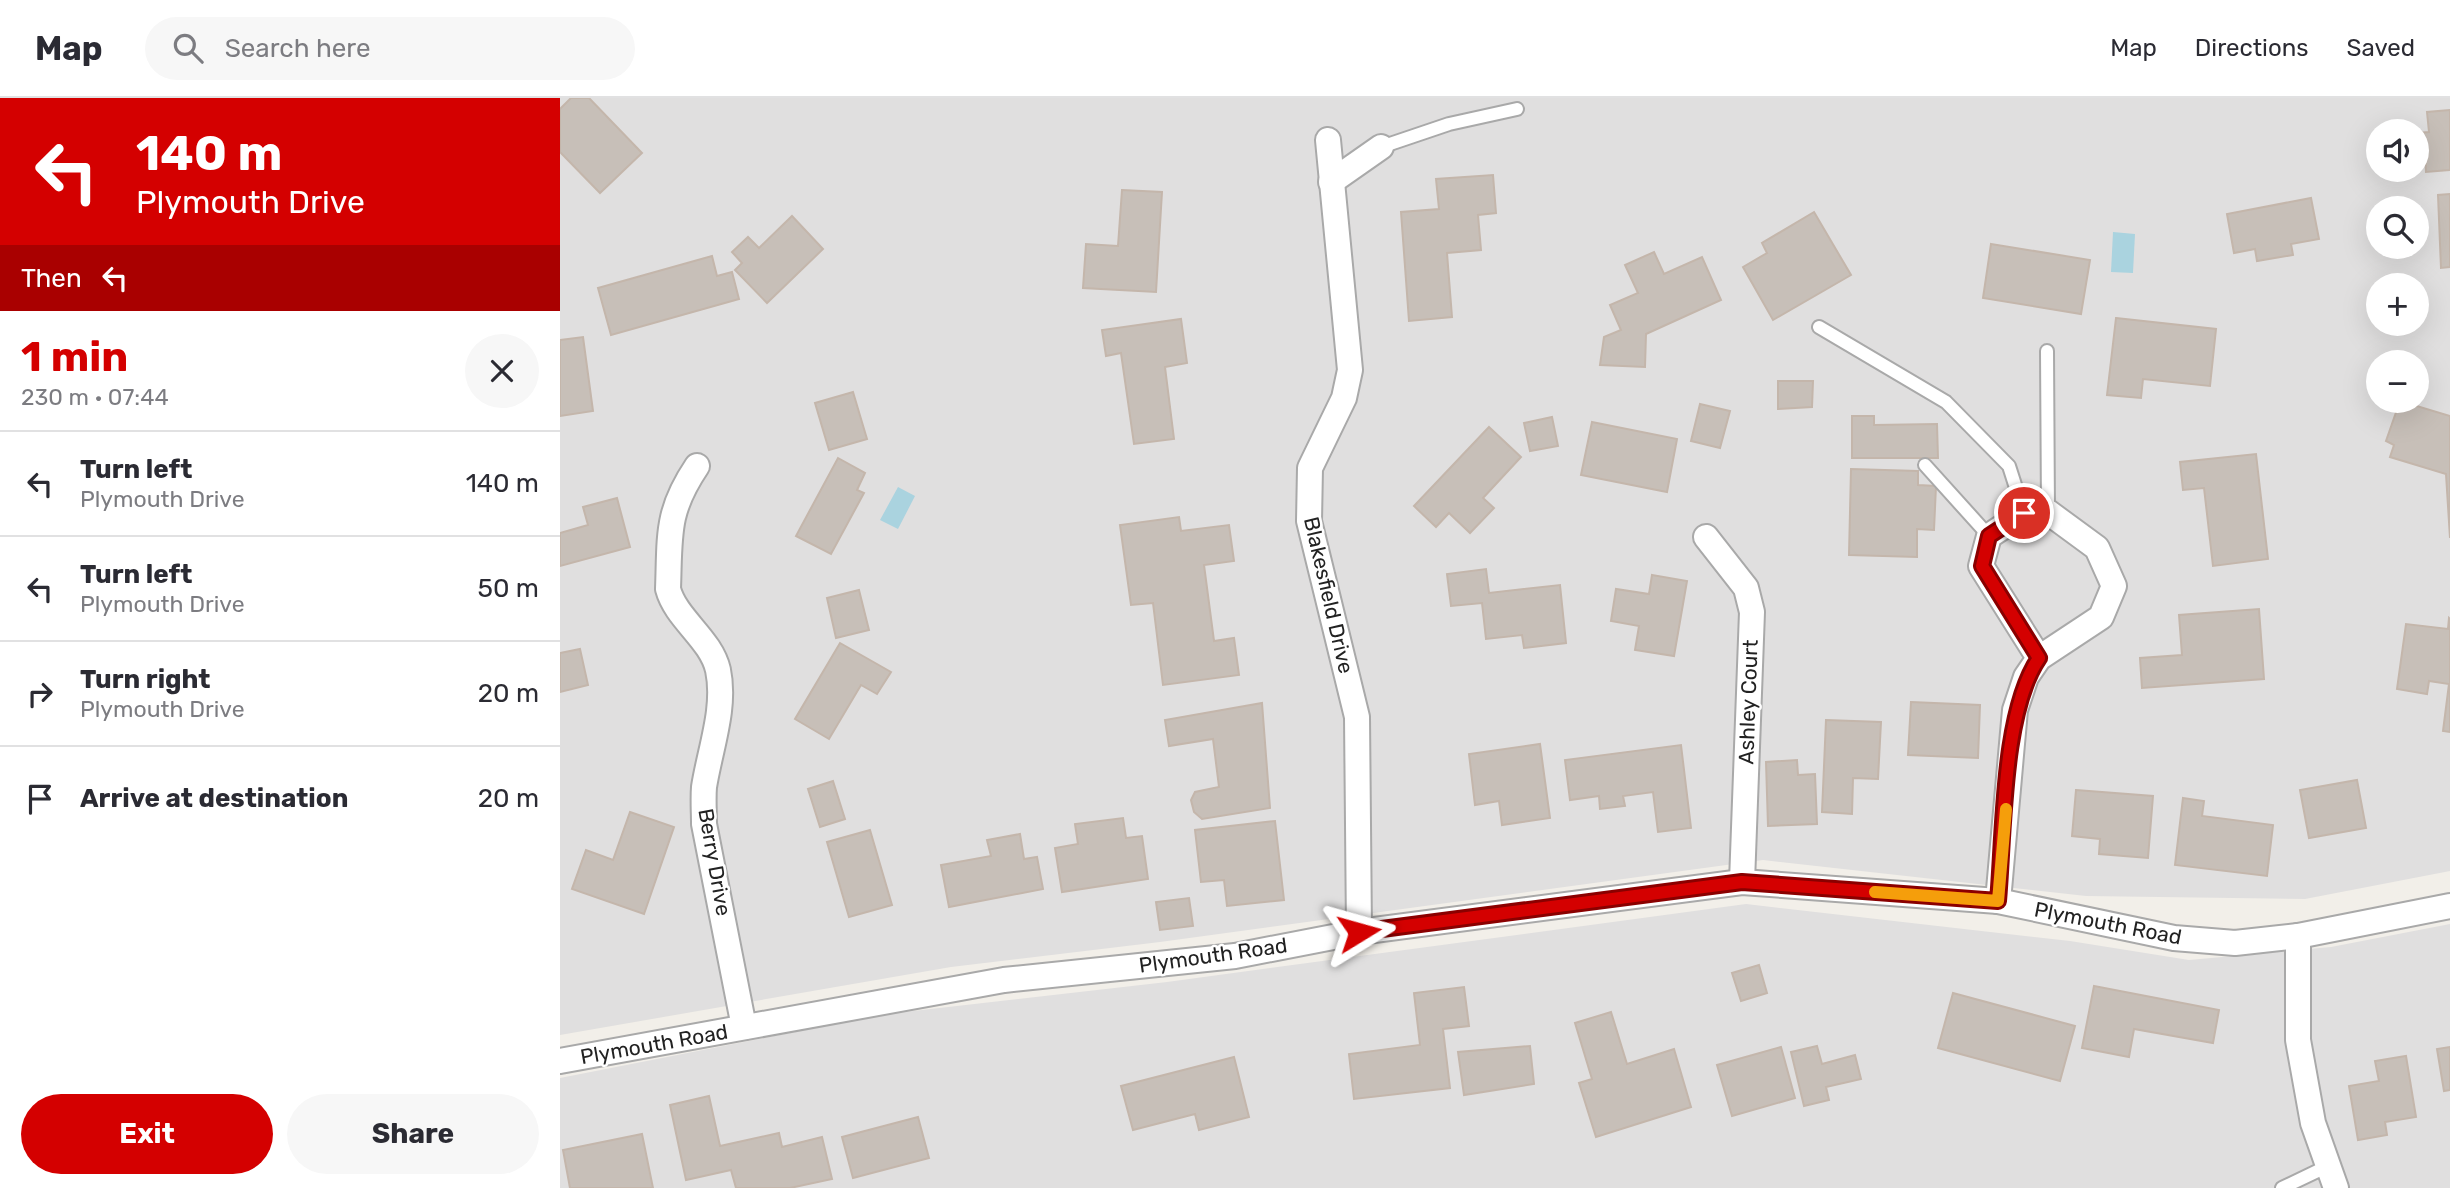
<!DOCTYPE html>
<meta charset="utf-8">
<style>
body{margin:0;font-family:Rubik,sans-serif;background:#f7f7f7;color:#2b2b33;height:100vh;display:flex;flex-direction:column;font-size:26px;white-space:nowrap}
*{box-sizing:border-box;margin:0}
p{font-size:23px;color:#7c7c81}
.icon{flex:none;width:38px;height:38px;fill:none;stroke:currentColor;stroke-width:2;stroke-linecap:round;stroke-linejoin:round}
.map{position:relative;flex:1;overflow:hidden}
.sheet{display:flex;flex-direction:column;background:#fff;width:560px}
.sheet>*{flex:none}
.top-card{background:#d40000;color:#fff;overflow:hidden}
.buttons{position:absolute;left:1806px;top:21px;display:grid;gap:14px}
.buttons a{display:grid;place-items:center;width:63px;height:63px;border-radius:50%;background:#fff;box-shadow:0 7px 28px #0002;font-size:35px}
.pin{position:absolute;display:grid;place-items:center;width:60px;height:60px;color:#fff;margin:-30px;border:4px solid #fff;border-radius:50%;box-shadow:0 2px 7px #0007}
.me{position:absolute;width:77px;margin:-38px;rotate:82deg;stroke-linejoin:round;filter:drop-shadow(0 0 5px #0008)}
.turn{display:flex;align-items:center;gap:24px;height:147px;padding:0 21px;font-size:32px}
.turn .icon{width:91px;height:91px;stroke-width:2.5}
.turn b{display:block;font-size:49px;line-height:60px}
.then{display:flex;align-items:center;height:66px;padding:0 21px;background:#0003;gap:14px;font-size:26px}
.round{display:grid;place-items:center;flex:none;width:74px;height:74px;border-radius:37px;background:#f7f7f7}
.overview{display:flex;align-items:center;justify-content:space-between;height:119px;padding:0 21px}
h1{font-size:42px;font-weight:700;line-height:52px;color:#d40000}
.cta{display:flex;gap:14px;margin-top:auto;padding:14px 21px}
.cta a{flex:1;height:80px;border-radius:42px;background:#d40000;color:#fff;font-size:28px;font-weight:700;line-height:80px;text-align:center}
.cta a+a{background:#f7f7f7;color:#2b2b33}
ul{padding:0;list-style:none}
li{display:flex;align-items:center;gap:21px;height:105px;padding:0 21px;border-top:2px solid #e1e1e2}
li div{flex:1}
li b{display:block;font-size:26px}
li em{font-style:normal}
header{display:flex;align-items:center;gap:42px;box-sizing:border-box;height:98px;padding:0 35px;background:#fff;border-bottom:2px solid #e1e1e2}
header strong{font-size:33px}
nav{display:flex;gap:38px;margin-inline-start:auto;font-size:24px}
.search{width:490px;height:63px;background:#f7f7f7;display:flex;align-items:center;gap:18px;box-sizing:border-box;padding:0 24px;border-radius:38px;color:#7c7c81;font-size:26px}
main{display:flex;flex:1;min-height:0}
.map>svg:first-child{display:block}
.residential{fill:#e0dfdf;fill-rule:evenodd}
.water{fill:#aad3df}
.building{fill:#c7bfb8;stroke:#c4b6ab;stroke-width:2}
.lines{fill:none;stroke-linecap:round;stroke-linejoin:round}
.lane-casing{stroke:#a9a9a9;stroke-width:16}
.street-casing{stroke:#a9a9a9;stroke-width:28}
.lane{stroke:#fff;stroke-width:12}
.street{stroke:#fff;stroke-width:24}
.route-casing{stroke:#8a0000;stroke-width:18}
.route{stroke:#d40000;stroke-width:12}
.slow{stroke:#f59e0b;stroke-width:12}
.labels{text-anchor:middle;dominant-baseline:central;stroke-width:5;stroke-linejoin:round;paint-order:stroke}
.street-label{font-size:21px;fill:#222;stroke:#fff}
</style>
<header>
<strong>Map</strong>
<div class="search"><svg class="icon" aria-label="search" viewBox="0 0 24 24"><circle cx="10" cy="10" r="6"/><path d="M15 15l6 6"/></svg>Search here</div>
<nav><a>Map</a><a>Directions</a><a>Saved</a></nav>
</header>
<main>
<section class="sheet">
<div class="top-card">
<div class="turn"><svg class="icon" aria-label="left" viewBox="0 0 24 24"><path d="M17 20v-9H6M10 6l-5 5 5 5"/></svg><div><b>140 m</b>Plymouth Drive</div></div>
<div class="then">Then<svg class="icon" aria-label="left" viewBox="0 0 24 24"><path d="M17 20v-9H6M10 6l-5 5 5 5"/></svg></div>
</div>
<div class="overview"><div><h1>1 min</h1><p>230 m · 07:44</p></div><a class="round"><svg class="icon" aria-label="close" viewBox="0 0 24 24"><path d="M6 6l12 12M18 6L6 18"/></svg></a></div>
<ul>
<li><svg class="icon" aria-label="left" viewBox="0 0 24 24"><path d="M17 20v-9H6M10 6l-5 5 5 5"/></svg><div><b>Turn left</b><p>Plymouth Drive</p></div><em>140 m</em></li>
<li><svg class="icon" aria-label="left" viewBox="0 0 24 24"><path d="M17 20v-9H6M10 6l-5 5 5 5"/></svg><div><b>Turn left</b><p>Plymouth Drive</p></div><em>50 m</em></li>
<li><svg class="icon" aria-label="right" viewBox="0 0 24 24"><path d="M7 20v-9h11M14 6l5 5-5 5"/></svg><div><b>Turn right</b><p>Plymouth Drive</p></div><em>20 m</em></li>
<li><svg class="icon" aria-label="arrive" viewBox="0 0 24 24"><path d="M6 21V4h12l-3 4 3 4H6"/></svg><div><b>Arrive at destination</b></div><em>20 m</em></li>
</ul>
<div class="cta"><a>Exit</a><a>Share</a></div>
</section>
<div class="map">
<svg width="1890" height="1090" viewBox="0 0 1890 1090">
<rect width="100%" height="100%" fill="#f2efe9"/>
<g class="residential">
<path d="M0,0h1890v773l-145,28 -219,-3 -323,-36 -603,82 -209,25 -391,68zM1818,33h39v39h-39zM1818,110h39v39h-39zM1818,187h39v39h-39zM1818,264h39v39h-39z"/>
<path d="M1186,806l324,37 119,19 142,-13 119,-23v264h-1890v-110l327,-64 280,-32z"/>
</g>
<g class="water">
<path d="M1553,134l22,2 -2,39 -22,-1z"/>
<path d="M338,389l17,9 -17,33 -18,-9z"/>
</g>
<g class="building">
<path d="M11,0h18l53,55 -42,40 -40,-41v-43z"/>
<path d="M1890,12v60l-24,2 -1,-19h-8v-20l12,-1 -2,-20z"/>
<path d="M933,77l3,38 -18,2 3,35 -34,3 5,64 -43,4 -8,-109 38,-3 -3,-30z"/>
<path d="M562,92l40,2 -6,100 -73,-4 3,-44 32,2z"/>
<path d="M1890,96v73l-9,1 -3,-73z"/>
<path d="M1751,100l8,41 -28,5 2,11 -36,6 -2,-12 -21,4 -7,-39z"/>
<path d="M1254,114l37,63 -78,45 -30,-53 24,-14 -5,-10z"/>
<path d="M232,118l31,33 -56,54 -32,-33 7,-7 -10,-11 16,-15 11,11z"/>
<path d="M1431,146l99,16 -9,54 -98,-16z"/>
<path d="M1094,154l10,22 38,-17 19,43 -75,34 -1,33 -45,-2 4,-28 17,-7 -11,-25 28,-12 -13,-28z"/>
<path d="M152,158l5,20 15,-4 7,27 -128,36 -13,-47z"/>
<path d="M1556,220l100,11 -6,57 -67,-7 -2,19 -34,-3z"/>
<path d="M621,221l6,44 -22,4 9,72 -40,5 -13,-91 -15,3 -4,-26z"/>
<path d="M23,239l10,74 -33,5v-76z"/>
<path d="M1218,283h35l-1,26 -34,2z"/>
<path d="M293,294l14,47 -38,11 -14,-47z"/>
<path d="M1840,303l50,15v122l-4,-64 -56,-17 4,-12 -8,-4z"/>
<path d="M1140,306l30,7 -10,37 -29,-7z"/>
<path d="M1292,318h22v9l63,-1 1,34h-86z"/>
<path d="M992,319l6,29 -28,5 -6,-28z"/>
<path d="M1032,324l85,17 -10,53 -86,-17z"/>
<path d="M929,329l32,30 -38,41 11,10 -24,25 -21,-20 -13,14 -22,-21z"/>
<path d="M1696,356l12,105 -55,7 -9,-78 -21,2 -3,-28z"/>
<path d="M278,360l27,15 -8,17 7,3 -33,61 -35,-18z"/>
<path d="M1291,371l67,2v14l18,1 -2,44 -17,-1v28l-68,-2z"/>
<path d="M57,400l13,49 -70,19v-33l28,-8 -5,-18z"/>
<path d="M619,419l2,14 48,-6 5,36 -30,4 10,76 20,-3 5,37 -76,10 -10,-82 -22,2 -11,-80z"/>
<path d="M926,471l3,24 71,-8 6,58 -42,5 -2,-13 -36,4 -4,-36 -31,3 -4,-32z"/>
<path d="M1092,477l35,6 -13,75 -39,-6 4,-24 -28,-5 5,-32 33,5z"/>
<path d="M299,492l10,40 -33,8 -9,-40z"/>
<path d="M1699,511l5,70 -122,9 -2,-30 42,-3 -3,-40z"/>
<path d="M1889,520l1,1v113l-7,-1 6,-47 -20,-3 -2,13 -30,-5 9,-65 42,5z"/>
<path d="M280,545l51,29 -14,22 -16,-9 -32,54 -34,-20z"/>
<path d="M20,551l8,36 -28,7v-39z"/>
<path d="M1351,604l69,3 -2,53 -70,-3z"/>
<path d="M702,605l8,105 -68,11 -8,-7 -3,-12 4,-8 24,-5 -6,-48 -44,7 -4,-26z"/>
<path d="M1266,622l55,2 -3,57 -25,-1 -1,36 -30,-2z"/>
<path d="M980,646l10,74 -48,7 -3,-24 -24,4 -6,-51z"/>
<path d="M1121,647l10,83 -33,4 -5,-40 -30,4 2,10 -25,3 -1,-13 -29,4 -5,-40z"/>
<path d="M1237,662l1,15 17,-1 2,50 -49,2 -2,-64z"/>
<path d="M1797,682l9,48 -57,10 -9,-48z"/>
<path d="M273,683l12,38 -25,8 -12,-38z"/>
<path d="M1516,692l77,6 -5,62 -49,-4 1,-15 -28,-3z"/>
<path d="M1623,700l21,3 -2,15 71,9 -6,51 -92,-11z"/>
<path d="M70,714l44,15 -30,87 -72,-25 14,-39 27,10z"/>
<path d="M563,720l3,20 16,-2 6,43 -86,13 -7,-44 23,-4 -3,-20z"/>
<path d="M715,723l9,79 -57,6 -3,-26 -23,2 -6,-52z"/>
<path d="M310,732l22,75 -43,12 -22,-75z"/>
<path d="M460,736l4,25 13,-2 6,32 -94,18 -8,-42 50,-9 -4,-16z"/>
<path d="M629,800l4,28 -33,4 -4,-28z"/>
<path d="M1199,867l8,28 -26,8 -9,-28z"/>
<path d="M1534,888l125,24 -6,33 -79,-14 -5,28 -47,-9z"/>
<path d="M904,889l5,39 -26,3 7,59 -96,11 -5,-45 71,-9 -6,-52z"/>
<path d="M1393,895l122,33 -15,55 -122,-33z"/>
<path d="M1051,914l16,52 47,-15 17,58 -95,30 -17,-54 13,-4 -17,-56z"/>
<path d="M970,948l4,38 -70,11 -6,-43z"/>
<path d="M1257,948l5,18 33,-9 6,24 -35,8 3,13 -25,6 -13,-54z"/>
<path d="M1221,949l14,51 -63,18 -15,-51z"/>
<path d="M1890,949v43l-6,1 -7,-42z"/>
<path d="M1846,958l10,61 -31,5 2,13 -29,5 -9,-54 30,-5 -4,-20z"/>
<path d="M674,959l15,60 -50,13 -4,-16 -62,16 -12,-44z"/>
<path d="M149,998l11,50 59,-13 3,14 40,-10 10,42 -42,9h-54l-5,-18 -45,10 -16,-75z"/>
<path d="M358,1019l11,41 -76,20 -11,-41z"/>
<path d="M82,1036l11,54h-83l-7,-38z"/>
</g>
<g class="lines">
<defs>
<g id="lane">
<path d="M821,49l68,-23 68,-15"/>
<path d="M1259,229l127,75 63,64 15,47"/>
<path d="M1487,253l1,161"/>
<path d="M1365,367l64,71"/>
<path d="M1722,1090l46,-22"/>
</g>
<g id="street">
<path d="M768,42l22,230 -6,28 -34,70 -1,53 48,196 2,215"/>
<path d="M771,84l50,-35"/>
<path d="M137,368c-31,46 -27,69 -29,123 8,30 43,50 50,81 8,38 -8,79 -14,117 -1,12 0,25 0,37l40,203"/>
<path d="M1146,439l40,51 6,24 -10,270"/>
<path d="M1438,803l17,-191 11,-33 13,-19 -58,-92 8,-30 35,-23 24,-1 49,36 17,38 -13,31 -62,41"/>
<path d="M1738,838v104l15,83 23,65"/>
<path d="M0,963l444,-81 231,-24 124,-24 383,-50 256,19 176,37 61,5 63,-7 152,-30"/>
</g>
</defs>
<use href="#lane" class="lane-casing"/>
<use href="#street" class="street-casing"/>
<use href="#lane" class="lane"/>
<use href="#street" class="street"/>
</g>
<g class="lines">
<defs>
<path id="route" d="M799,834l383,-50 256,19c6,-68 4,-189 41,-243l-57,-92 7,-30 35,-23"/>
</defs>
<use href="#route" class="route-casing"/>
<use href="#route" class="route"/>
<path class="slow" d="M1315,794l123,9 8,-92"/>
</g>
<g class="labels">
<g class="street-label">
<text transform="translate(769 497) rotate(77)">Blakesfield Drive</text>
<text transform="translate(1188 604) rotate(-88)">Ashley Court</text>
<text transform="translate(155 764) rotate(80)">Berry Drive</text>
<text transform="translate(1548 825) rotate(11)">Plymouth Road</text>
<text transform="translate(653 857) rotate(-8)">Plymouth Road</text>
<text transform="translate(94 946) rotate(-10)">Plymouth Road</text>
</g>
</g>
</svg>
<div class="buttons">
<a><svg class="icon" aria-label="sound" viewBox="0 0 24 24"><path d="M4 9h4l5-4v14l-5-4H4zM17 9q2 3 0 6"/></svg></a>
<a><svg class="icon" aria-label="search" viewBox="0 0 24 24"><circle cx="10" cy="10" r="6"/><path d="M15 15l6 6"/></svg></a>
<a>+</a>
<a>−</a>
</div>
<div class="pin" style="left:1464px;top:415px;background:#d93025"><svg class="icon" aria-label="arrive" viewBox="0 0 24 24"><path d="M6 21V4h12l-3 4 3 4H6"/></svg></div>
<svg class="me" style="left:799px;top:834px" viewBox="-20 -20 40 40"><path d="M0-17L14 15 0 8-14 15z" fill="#d40000" stroke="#fff" stroke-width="4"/></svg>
</div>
</main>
